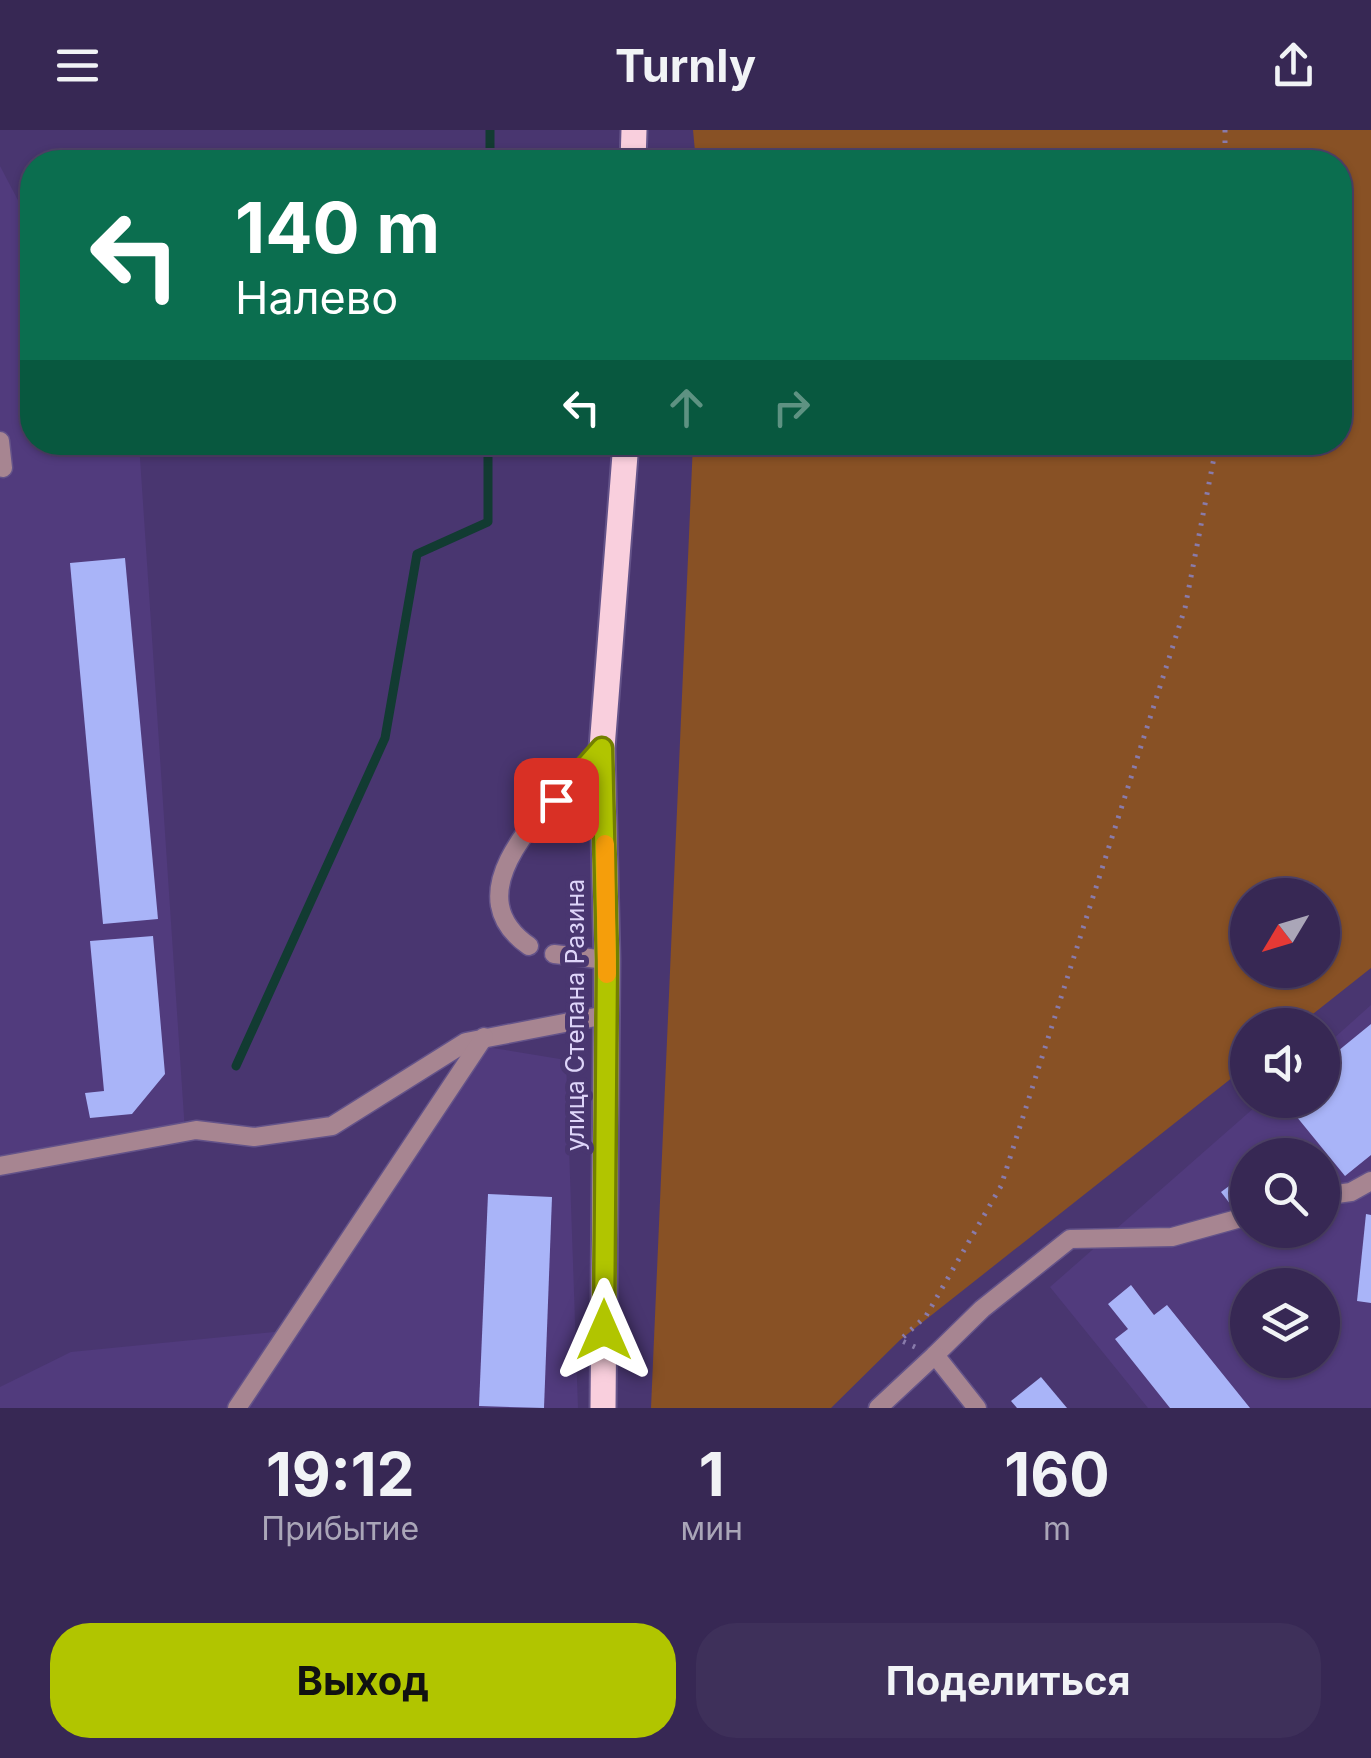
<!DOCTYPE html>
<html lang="ru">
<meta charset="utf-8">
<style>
body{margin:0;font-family:Inter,sans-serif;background:#3e305a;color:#f1f3f6;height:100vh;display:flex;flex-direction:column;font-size:38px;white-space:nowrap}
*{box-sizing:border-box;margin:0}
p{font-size:32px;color:#aaa6b8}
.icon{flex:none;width:55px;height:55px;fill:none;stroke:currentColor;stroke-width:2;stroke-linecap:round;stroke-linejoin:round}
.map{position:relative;height:1278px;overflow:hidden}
.sheet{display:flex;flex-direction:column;background:#372854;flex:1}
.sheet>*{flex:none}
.guide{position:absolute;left:20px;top:20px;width:1332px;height:305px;border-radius:40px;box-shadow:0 2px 8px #0004,0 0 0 2px #51446b;background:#0b6e4f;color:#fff;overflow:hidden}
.needle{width:65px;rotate:232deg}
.fabs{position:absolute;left:1230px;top:748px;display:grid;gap:20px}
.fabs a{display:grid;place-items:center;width:110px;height:110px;border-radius:50%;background:#372854;box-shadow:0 2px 8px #0004,0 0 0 2px #51446b;font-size:50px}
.pin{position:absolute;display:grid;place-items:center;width:85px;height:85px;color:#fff;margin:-42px;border-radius:20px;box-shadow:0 5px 15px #0006}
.me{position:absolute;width:110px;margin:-55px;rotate:0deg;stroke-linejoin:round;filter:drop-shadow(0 0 8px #0008)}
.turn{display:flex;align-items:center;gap:35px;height:210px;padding:0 50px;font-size:45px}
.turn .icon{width:130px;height:130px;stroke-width:2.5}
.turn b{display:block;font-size:70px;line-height:85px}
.lanes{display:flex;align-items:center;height:95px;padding:0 50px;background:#0003;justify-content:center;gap:50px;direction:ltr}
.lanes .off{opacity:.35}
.eta{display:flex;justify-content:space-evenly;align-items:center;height:170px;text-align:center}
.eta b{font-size:60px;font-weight:700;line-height:70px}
.cta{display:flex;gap:20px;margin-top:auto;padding:20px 50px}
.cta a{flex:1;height:115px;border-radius:40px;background:#b1c500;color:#111;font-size:40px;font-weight:700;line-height:115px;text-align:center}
.cta a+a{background:#3e305a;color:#f1f3f6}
header{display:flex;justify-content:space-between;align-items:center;height:130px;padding:0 50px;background:#372854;font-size:45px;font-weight:700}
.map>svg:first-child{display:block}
.built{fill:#513b7d;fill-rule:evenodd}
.green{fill:#885125;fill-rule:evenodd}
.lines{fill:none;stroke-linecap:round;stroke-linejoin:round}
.stream{stroke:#123b32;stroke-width:9}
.building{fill:#a9b4f8}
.minor-casing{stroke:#645389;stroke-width:21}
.major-casing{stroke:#645389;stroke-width:29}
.path{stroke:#897bab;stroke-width:5;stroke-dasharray:2.5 8;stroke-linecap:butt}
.minor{stroke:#a78591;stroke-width:18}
.major{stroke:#f9cfdd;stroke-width:25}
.route-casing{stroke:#738000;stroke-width:25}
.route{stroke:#b1c500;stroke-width:18}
.slow{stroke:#f59e0b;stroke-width:18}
.labels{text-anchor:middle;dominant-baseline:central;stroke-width:10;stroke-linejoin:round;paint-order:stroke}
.street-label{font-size:25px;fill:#ded5f9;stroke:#493670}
</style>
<header><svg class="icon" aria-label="menu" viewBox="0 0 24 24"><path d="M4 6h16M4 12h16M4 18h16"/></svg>Turnly<svg class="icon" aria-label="share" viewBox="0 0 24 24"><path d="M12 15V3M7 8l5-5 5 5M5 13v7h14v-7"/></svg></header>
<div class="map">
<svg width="1371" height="1278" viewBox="0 0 1371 1278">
<rect width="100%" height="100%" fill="#493670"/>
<g class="built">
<path d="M0,36l32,61v215l107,1 46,689 -185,29z"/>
<path d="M1371,875v403h-223l-98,-121 213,-187h59l1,-52zM1248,1025h74v75h-74zM1248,1155h74v75h-74z"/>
<path d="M468,914l98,16 12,348h-578v-21l71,-35 213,-21z"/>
</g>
<path class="green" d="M693,0h678v838l-72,57h-51l-1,41 -347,274 -69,68h-180l42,-965 647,-1v-280h-644zM1248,765h74v75h-74z"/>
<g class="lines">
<g class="stream">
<path d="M490,32v-32"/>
<path d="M236,936l149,-328 32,-184 71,-32v-80"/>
</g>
</g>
<g class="building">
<path d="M125,428l33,361 -55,5 -33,-361z"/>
<path d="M153,806l12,138 -33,40 -42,4 -5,-25 19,-2 -14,-150z"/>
<path d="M1371,894v131l-26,21 -62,-76h39v-36z"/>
<path d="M1248,1042v27l-14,10 -13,-17z"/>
<path d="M488,1064l64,3 -8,211 -65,-2z"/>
<path d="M1366,1084l5,1v88l-14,-2z"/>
<path d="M1131,1155l23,30 13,-10 83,103h-80l-55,-69 13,-10 -20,-25z"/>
<path d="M1041,1247l26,31h-50l-6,-7z"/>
</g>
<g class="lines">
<defs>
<g id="minor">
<path d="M0,311l3,27"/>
<path d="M529,816c-84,-58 32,-151 73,-198"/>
<path d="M554,824l53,6"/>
<path d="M0,1036l196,-36 58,7 78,-11 134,-84 140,-27"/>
<path d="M1322,1066l29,-4 20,-11"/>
<path d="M935,1225l47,-46 88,-70 102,-2 76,-21"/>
<path d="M237,1278l247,-371"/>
<path d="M878,1278l57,-53 42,53"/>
</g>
<g id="major">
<path d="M633,32l1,-32"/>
<path d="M603,1278l4,-448 -5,-212 24,-306"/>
</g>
</defs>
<use href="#minor" class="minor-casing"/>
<use href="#major" class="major-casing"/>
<g class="path">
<path d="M1225,0v32"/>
<path d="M915,1217l-15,-7 26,-24 75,-130 184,-578 32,-166"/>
</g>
<use href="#minor" class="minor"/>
<use href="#major" class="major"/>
</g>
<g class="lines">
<defs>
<path id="route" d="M556,670l46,-52 5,212 -3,370"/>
</defs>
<use href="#route" class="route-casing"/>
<use href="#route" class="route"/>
<path class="slow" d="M605,714l2,130"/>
</g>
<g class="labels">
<g class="street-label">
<text transform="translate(575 885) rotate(-90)">улица Степана Разина</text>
</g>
</g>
</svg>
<div class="fabs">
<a><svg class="needle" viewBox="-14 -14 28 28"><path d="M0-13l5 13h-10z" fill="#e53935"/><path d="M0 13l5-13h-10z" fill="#aaa6b8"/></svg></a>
<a><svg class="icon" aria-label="sound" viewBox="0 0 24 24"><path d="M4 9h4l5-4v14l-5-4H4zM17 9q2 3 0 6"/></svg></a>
<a><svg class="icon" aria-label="search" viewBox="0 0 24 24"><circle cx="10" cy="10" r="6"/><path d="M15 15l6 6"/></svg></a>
<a><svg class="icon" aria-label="layers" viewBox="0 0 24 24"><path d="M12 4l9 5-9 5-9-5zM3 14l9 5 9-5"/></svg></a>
</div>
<div class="pin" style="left:556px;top:670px;background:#d93025"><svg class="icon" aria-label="arrive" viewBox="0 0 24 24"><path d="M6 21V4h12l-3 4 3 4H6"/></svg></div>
<svg class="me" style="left:604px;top:1200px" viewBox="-20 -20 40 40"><path d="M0-17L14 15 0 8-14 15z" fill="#b1c500" stroke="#fff" stroke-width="4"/></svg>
<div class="guide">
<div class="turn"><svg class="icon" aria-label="left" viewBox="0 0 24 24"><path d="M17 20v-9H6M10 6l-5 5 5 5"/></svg><div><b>140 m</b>Налево</div></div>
<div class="lanes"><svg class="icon" aria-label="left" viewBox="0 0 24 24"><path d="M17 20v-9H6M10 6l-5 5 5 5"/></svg><svg class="icon off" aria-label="ahead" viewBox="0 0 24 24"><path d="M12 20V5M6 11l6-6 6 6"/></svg><svg class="icon off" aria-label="right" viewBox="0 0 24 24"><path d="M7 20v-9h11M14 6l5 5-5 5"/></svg></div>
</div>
</div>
<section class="sheet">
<div class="eta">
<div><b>19:12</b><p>Прибытие</p></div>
<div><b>1</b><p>мин</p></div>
<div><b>160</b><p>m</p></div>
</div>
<div class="cta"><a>Выход</a><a>Поделиться</a></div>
</section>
